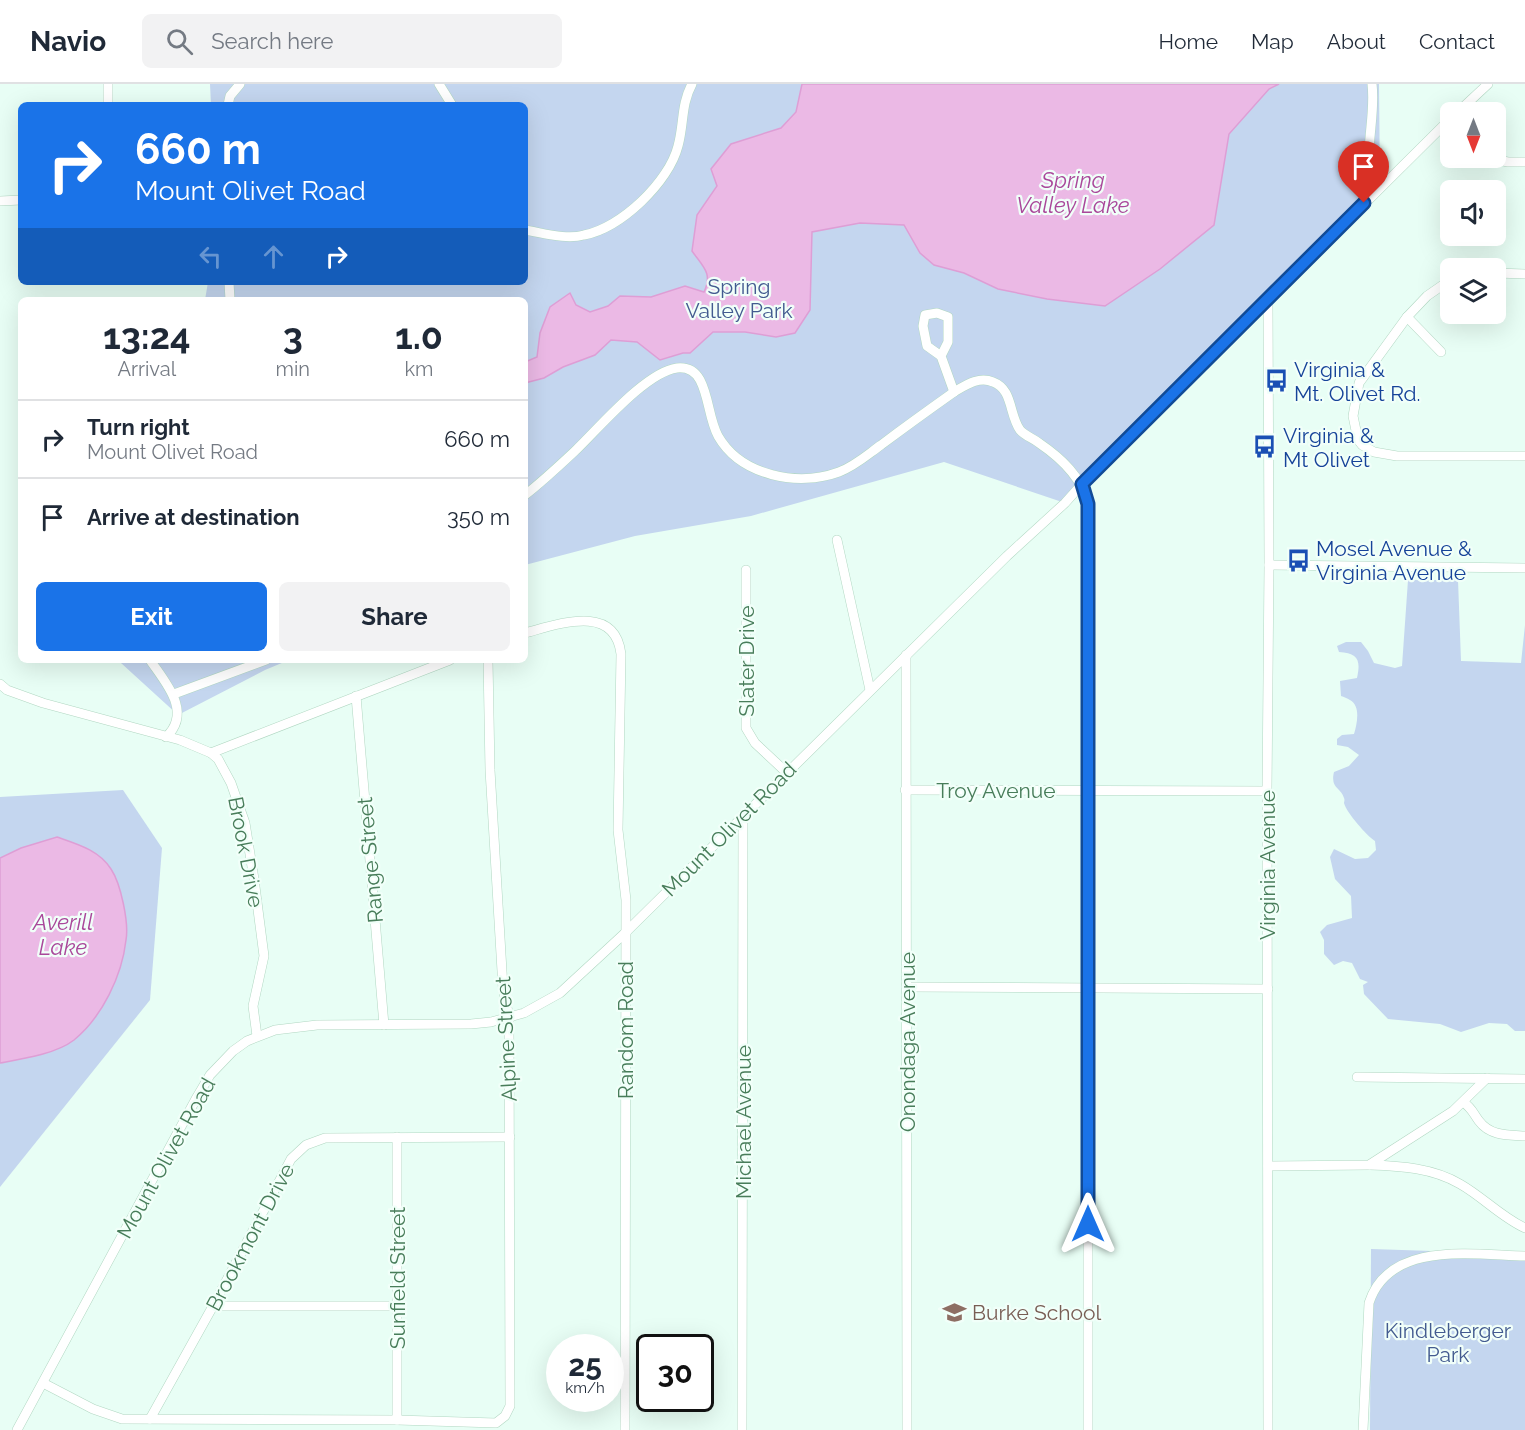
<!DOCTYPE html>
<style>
body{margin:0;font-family:Raleway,sans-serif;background:#f2f2f3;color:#1f2937;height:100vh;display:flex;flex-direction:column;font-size:22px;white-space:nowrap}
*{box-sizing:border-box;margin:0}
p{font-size:20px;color:#747a83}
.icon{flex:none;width:33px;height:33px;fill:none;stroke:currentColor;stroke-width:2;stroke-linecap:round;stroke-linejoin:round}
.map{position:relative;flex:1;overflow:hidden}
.details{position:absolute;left:18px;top:213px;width:510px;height:366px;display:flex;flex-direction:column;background:#fff;border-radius:9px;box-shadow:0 6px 24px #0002}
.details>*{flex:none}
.hud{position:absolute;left:18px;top:18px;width:510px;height:183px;border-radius:9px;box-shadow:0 6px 24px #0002;background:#1a73e8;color:#fff;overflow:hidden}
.needle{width:39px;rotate:180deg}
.fabs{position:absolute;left:1440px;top:18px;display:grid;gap:12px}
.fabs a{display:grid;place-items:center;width:66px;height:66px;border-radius:9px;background:#fff;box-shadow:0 6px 24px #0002;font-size:30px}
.speed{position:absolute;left:546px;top:1250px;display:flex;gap:12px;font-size:30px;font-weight:700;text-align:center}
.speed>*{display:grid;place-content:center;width:78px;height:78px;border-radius:50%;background:#fff;box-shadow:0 6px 24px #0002;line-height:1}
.speed small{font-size:15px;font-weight:400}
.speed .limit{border:3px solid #111;border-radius:9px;background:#fff;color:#111}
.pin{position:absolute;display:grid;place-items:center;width:51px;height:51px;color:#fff;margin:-62px -26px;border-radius:50% 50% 50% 0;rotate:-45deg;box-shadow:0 0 6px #0007}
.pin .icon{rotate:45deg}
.me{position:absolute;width:66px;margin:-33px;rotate:0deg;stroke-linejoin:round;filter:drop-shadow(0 0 4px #0008)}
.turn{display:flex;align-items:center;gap:21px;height:126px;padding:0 18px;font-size:27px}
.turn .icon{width:78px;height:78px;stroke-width:2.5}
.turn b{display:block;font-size:42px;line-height:51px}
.lanes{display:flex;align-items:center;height:57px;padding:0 18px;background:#0003;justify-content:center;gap:30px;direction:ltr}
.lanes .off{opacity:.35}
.eta{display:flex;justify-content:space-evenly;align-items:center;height:102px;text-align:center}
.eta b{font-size:36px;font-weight:700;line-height:42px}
.action{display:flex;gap:12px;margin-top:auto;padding:12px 18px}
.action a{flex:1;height:69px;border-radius:9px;background:#1a73e8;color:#fff;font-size:24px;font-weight:700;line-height:69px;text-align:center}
.action a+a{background:#f2f2f3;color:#1f2937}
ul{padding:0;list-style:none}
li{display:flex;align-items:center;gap:18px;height:78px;padding:0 18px;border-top:2px solid #e0e1e3}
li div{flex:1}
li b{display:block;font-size:22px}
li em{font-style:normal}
header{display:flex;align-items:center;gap:36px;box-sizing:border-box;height:84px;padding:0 30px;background:#fff;border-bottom:2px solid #e0e1e3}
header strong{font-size:28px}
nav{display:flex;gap:33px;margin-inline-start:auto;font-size:21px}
.search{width:420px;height:54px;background:#f2f2f3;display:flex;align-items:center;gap:15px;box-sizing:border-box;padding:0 21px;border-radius:9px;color:#747a83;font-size:22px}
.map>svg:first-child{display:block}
.green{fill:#c4d6ef}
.water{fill:#ebb9e5;stroke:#de9ed5;stroke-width:1.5}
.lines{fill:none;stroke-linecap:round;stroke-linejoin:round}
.minor-casing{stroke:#b1d7c2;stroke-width:10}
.minor{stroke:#fff;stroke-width:9}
.route-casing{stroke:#114b97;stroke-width:15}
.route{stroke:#1a73e8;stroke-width:10}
.labels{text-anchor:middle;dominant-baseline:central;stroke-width:4.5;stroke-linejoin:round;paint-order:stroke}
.park-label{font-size:21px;fill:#435b90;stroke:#f1fff9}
.transit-label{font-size:21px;fill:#164399;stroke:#f1fff9;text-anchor:start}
.street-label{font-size:21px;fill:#487d5a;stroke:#f1fff9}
.education-label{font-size:21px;fill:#785e54;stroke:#f1fff9;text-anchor:start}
.water-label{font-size:22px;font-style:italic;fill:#a9479a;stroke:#f1fff9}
</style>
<header>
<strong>Navio</strong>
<div class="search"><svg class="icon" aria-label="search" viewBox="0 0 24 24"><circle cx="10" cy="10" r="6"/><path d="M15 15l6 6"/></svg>Search here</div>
<nav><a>Home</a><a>Map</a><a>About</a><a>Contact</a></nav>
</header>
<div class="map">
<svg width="1525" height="1346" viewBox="0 0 1525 1346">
<rect width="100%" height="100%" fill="#e8fef5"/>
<g class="green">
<path d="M210,0h1169l1,103 -315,316 -121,-41 -193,54 -116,20 -110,29v-265h-320l3,-18h317v-177h-314z"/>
<path d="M1408,496h50l3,81 60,2 4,-38v406h-10l-8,-7 -18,-1 -28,9 -21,-8 -52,-5 -24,-25 -1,-9 5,-3 -8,-3 -8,-16 -9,-2 -9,4 -10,-11v-14l-4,-8 7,-7 25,-7 -1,-22 -16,-17 -5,-22 4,-8 21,10 13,-1 8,-8 -1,-9c-8,-5 -29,-29 -31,-38 0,-1 1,-3 0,-5 -3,-11 -14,-9 -10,-26l15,-6 10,-11 -11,-8 -11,-2v-6l5,-4 12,-1c3,-10 7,-28 -4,-34 -3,-2 -6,-3 -9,-4l-1,-15 17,-3c4,-18 1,-25 -18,-26l-2,-6 9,-4h15l7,9 6,12 21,5 7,-2z"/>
<path d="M121,576h168l-24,10 -87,45 -57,-52z"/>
<path d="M123,706l39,58 -12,152 -150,187v-390z"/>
<path d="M1371,1165l154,5v176h-155z"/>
</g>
<g class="water">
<path d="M802,0h477l-10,5 -40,45 -15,91 -54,44 -55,37 -58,-7 -49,-10 -34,-16 -30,-8 -14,-12 -16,-28 -44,-2 -48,9 -2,78 -15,23 -19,4 -31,-5h-32l-23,21h-7l-23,7 -23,-18 -26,-2 -16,15 -32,12 -19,11 -19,5v-21l12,-5 3,-24 10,-26 20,-14 6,12 14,7 18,-6 12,-10 31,1 34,-11 19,6c9,-19 -1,-25 -12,-41l5,-36 20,-29 -6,-17 20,-25 50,-16 15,-16z"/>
<path d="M57,753c20,7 42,13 54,32 10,15 18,54 15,71 -4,36 -24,77 -52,100 -18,14 -52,19 -74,23v-205l21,-10z"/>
</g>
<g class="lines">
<defs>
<g id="minor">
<path d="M108,0v21"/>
<path d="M439,0l13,21"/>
<path d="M1372,0c3,24 -3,48 -3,72 1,11 6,21 11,31"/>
<path d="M228,21l2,-9 10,-12"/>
<path d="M1458,28l30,-28"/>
<path d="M1488,74l20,4h17"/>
<path d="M0,117l21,-1"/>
<path d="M525,146c19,3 41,10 59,5 37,-7 85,-53 94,-89 6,-21 3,-42 14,-62"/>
<path d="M1496,189l29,1"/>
<path d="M1450,196l-23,16 -20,21 -48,66 -6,33 5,24 4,5 12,7 23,4h128"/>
<path d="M229,198l1,18"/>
<path d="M1268,216l1,265 -2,226 1,639"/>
<path d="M1407,233l34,35"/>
<path d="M941,272l7,-14v-25l-11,-4 -12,2 -2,11 4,20 14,10 13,36"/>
<path d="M525,411c18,-14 35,-30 51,-45 23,-22 70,-78 101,-82 10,-1 18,3 23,12 9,17 9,39 18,56 23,40 80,51 121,36 16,-6 28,-17 42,-27 24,-18 49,-36 73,-53 12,-7 25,-16 39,-10 20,7 16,33 27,48 5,6 13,8 19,13 22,15 43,34 49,61v926"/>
<path d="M837,456l33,150"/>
<path d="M1269,481l256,3"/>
<path d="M746,486v158l9,15 31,29"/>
<path d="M525,549c34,-9 90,-30 96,21l-3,176 8,70 -1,530"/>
<path d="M906,571l1,775"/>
<path d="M150,576c15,22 43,52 16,77"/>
<path d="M0,600l7,6 36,13 137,37 31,13 7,6 13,24 14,40 9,56 10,77 -11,50 4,30"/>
<path d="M174,610l92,-34"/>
<path d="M356,612l28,329"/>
<path d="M211,669l239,-93"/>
<path d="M905,706l362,1"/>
<path d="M907,903l361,2"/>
<path d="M1357,993l168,2"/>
<path d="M1463,1018c9,6 10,11 16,19 11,15 29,14 46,15"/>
<path d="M397,1053v283"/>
<path d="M1370,1081c31,1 63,3 90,19 23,13 41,33 65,44"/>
<path d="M1268,1082l101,-1 84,-54 34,-33"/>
<path d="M213,1222h183"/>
<path d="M43,1299l50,26 29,10 275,1 99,3 9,-7 5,-10 -1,-389 -6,-29 -13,-218 -2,-110"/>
<path d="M150,1335l63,-113 78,-147 15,-14 19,-7 185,-1"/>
<path d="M17,1346l180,-333 13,-22 23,-24 14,-10 28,-11 42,-5 154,-1 20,-2 33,-9 36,-20 65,-60 382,-377 58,-53 17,-19 368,-365"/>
<path d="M742,1346l1,-616"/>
<path d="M1363,1346l6,-127c20,-63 105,-48 156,-47"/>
</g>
</defs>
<use href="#minor" class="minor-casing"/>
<use href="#minor" class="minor"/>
</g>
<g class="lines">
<defs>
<path id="route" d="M1088,1140v-720l-6,-20 282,-281"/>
</defs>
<use href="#route" class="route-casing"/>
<use href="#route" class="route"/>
</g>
<defs>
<symbol id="bus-bare" viewBox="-9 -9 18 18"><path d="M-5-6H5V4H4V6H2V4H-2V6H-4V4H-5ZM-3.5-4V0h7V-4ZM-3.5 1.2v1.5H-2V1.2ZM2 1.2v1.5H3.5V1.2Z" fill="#1a4fb4" stroke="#f1fff9" stroke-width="2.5" paint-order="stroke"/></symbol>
<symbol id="school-bare" viewBox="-9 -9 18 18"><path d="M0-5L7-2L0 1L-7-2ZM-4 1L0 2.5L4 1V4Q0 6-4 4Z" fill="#8d6e63" stroke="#f1fff9" stroke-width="2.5" paint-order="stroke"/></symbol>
</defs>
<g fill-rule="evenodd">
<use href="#bus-bare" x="1260" y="280" width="33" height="33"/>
<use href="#bus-bare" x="1248" y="346" width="33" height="33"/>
<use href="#bus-bare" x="1282" y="460" width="33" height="33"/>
<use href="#school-bare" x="938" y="1212" width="33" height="33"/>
</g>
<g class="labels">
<g class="park-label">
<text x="739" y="202">Spring<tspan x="739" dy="24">Valley Park</tspan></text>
<text x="1448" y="1246">Kindleberger<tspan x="1448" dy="24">Park</tspan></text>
</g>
<g class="transit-label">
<text x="1294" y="285">Virginia &amp;<tspan x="1294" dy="24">Mt. Olivet Rd.</tspan></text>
<text x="1283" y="351">Virginia &amp;<tspan x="1283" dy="24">Mt Olivet</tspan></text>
<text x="1316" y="464">Mosel Avenue &amp;<tspan x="1316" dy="24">Virginia Avenue</tspan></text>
</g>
<g class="street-label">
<text transform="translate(746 577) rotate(-90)">Slater Drive</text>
<text x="996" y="706">Troy Avenue</text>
<text transform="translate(729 745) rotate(-45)">Mount Olivet Road</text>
<text transform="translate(246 768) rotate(79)">Brook Drive</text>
<text transform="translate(370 776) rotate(-95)">Range Street</text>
<text transform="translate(1267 781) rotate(-90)">Virginia Avenue</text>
<text transform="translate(625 946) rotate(-90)">Random Road</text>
<text transform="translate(506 955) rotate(-93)">Alpine Street</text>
<text transform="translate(907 958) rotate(-90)">Onondaga Avenue</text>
<text transform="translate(743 1038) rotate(-90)">Michael Avenue</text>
<text transform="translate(166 1074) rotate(-61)">Mount Olivet Road</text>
<text transform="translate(250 1153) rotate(-62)">Brookmont Drive</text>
<text transform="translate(397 1194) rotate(-90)">Sunfield Street</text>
</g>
<g class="education-label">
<text x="972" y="1228">Burke School</text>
</g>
<g class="water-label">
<text x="1073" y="96">Spring<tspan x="1073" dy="25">Valley Lake</tspan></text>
<text x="63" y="838">Averill<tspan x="63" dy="25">Lake</tspan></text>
</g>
</g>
</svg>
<div class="fabs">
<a><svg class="needle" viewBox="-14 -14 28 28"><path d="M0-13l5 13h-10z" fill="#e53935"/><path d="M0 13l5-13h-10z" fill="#747a83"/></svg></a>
<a><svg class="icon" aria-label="sound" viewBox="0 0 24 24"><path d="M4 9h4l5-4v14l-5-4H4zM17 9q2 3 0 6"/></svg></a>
<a><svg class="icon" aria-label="layers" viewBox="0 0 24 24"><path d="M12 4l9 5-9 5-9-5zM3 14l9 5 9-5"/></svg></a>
</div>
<div class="speed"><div>25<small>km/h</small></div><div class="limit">30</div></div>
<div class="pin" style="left:1364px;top:119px;background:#d93025"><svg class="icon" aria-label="arrive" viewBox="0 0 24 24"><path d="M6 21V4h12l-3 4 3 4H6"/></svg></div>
<svg class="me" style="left:1088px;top:1140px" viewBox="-20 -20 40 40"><path d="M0-17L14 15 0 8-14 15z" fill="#1a73e8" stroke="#fff" stroke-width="4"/></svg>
<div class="hud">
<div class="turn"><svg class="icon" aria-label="right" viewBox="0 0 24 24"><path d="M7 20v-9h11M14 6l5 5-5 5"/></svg><div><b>660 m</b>Mount Olivet Road</div></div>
<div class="lanes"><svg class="icon off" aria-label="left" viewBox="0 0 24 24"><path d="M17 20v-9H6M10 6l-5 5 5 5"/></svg><svg class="icon off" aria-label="ahead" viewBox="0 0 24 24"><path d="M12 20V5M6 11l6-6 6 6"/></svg><svg class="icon" aria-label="right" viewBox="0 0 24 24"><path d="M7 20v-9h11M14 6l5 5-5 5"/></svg></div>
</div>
<section class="details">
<div class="eta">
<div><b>13:24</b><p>Arrival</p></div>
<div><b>3</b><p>min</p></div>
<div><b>1.0</b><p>km</p></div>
</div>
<ul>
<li><svg class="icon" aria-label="right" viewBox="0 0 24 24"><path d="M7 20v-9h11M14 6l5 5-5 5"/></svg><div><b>Turn right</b><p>Mount Olivet Road</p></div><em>660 m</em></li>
<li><svg class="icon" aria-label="arrive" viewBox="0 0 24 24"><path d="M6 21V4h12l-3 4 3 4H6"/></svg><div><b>Arrive at destination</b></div><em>350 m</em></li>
</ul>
<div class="action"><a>Exit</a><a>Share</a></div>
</section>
</div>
